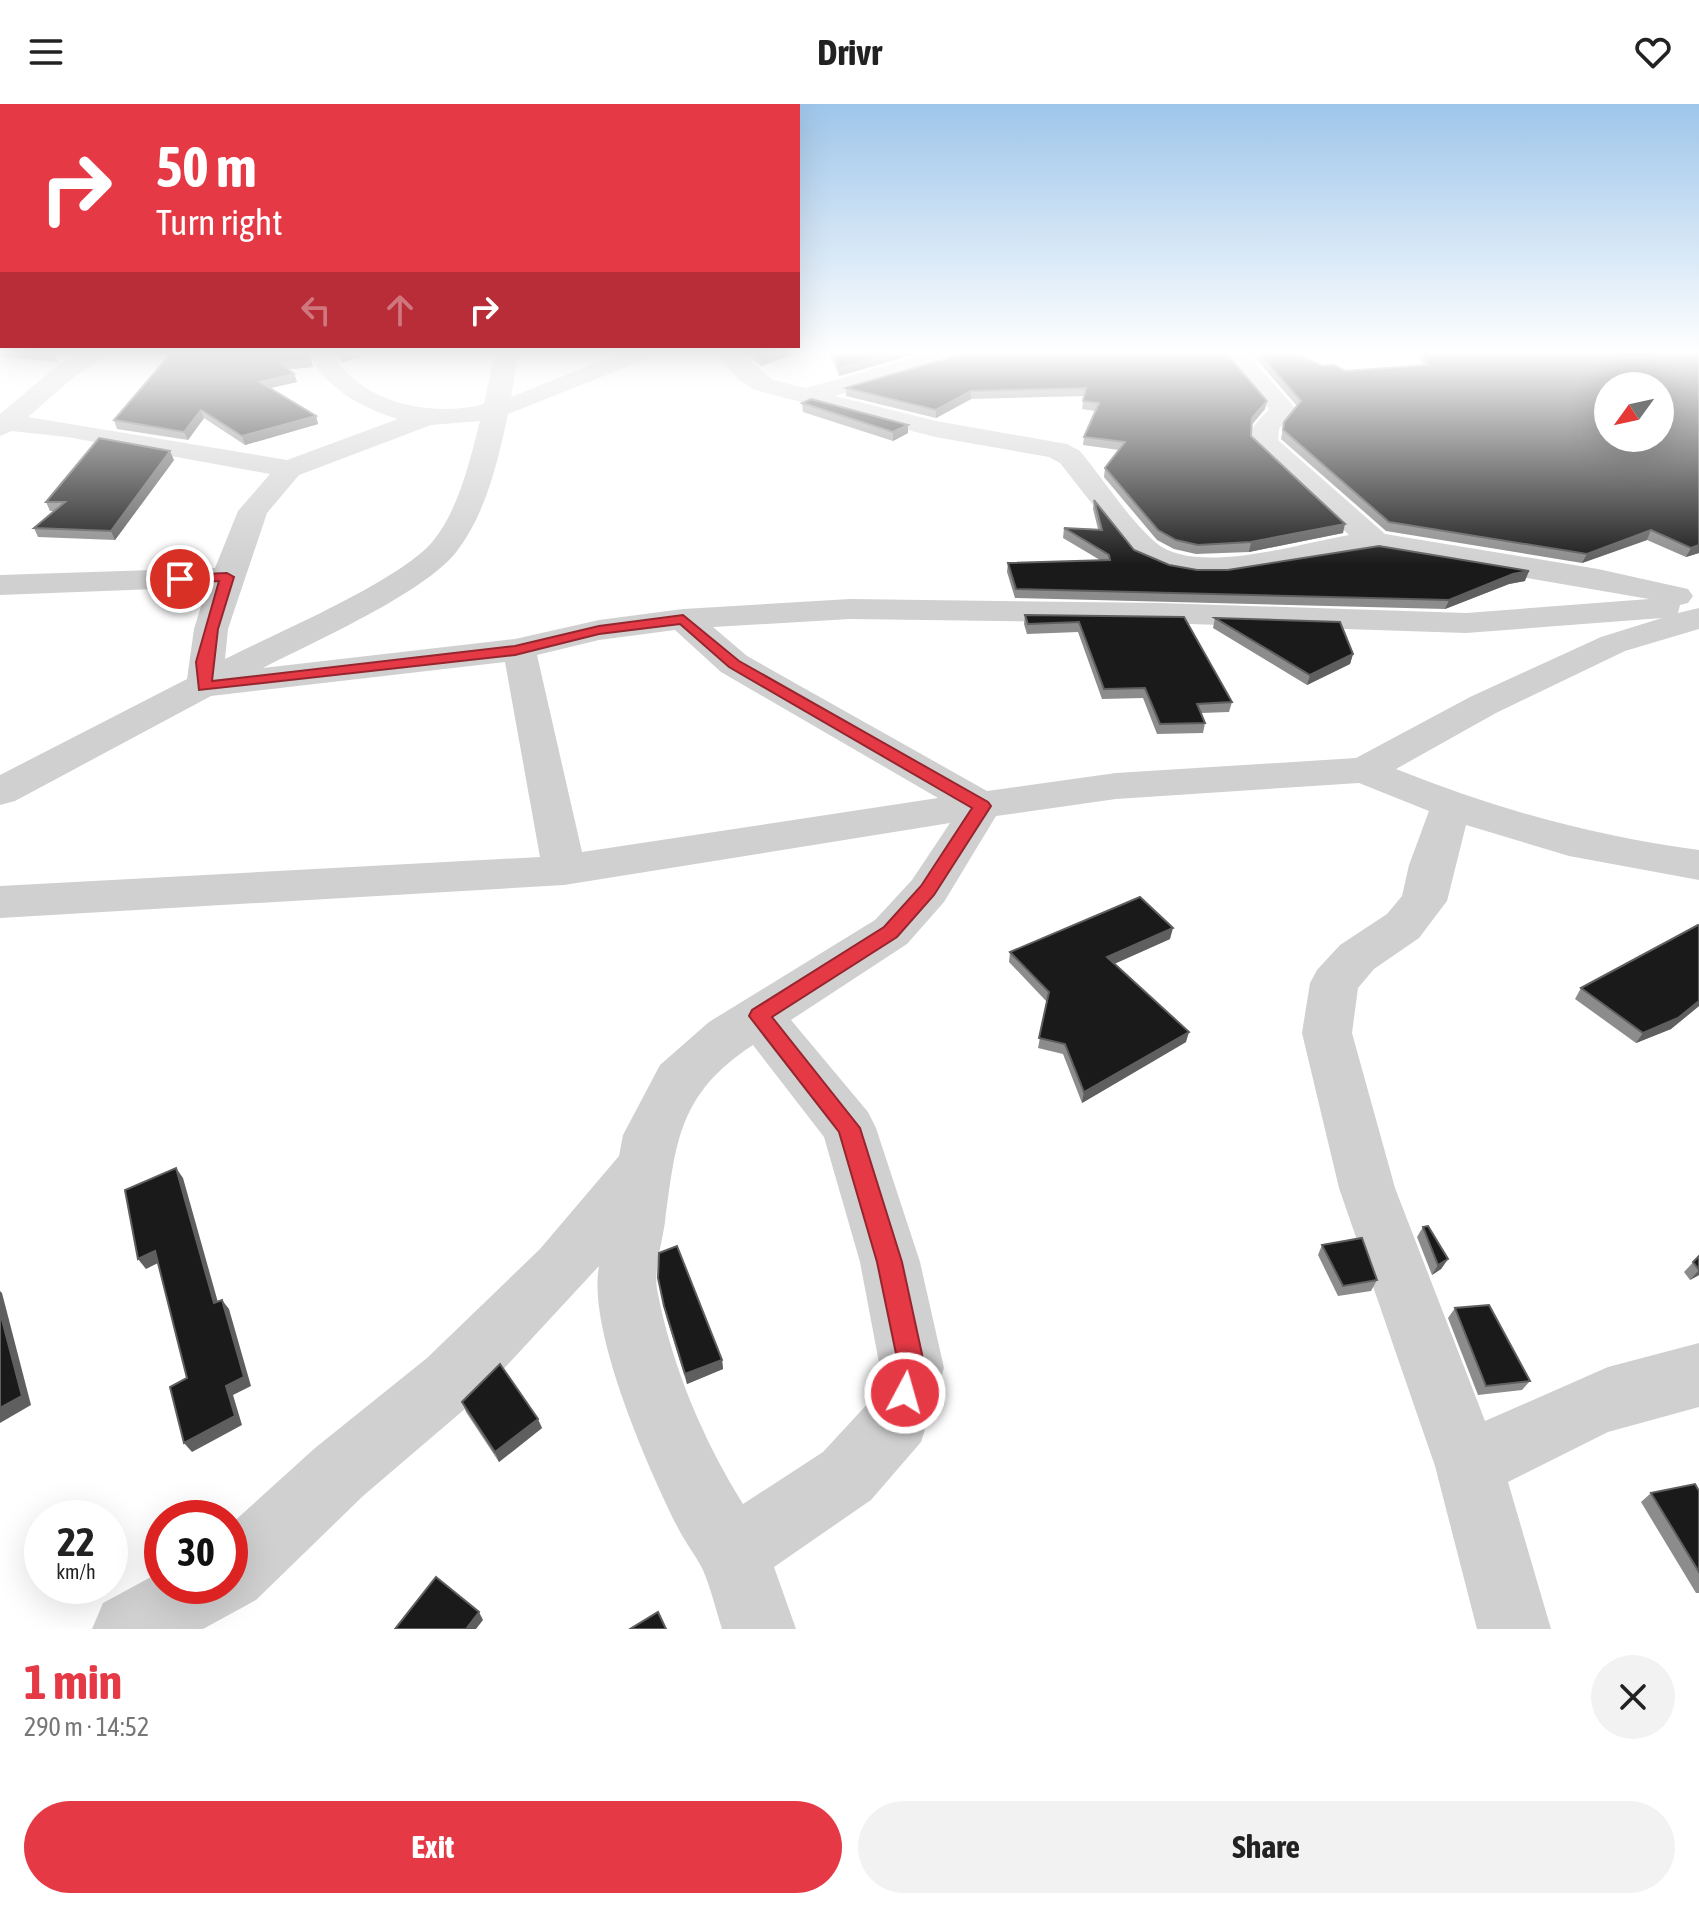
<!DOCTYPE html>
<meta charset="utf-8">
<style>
body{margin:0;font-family:"Asap Condensed",sans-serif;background:#f2f2f2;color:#222;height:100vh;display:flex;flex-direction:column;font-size:30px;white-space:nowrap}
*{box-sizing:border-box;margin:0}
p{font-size:26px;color:#767676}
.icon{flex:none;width:44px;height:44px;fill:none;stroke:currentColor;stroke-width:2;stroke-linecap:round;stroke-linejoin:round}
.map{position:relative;height:1525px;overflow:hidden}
.side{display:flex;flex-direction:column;background:#fff;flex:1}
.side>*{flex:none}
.banner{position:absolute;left:0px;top:0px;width:800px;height:244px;box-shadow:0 8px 32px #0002;background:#e63946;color:#fff;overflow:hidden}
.needle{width:52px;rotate:237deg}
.tools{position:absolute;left:1594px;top:268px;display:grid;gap:16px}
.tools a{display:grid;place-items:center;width:80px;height:80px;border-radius:50%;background:#fff;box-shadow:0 8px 32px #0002;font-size:40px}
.speed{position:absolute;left:24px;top:1396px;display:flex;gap:16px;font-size:40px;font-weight:700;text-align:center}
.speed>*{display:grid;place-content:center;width:104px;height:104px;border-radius:50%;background:#fff;box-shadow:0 8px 32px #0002;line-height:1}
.speed small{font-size:20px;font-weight:400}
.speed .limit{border:12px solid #d22;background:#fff;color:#111}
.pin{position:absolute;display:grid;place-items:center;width:68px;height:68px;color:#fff;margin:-34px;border:4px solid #fff;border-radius:50%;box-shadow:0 2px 8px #0007}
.me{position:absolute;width:88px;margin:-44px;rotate:6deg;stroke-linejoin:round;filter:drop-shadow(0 0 6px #0008)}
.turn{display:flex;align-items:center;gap:28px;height:168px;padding:0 24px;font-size:36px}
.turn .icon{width:104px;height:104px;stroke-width:2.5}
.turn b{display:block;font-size:56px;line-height:68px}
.lanes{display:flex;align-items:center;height:76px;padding:0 24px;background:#0003;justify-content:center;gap:40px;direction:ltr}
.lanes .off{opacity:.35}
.round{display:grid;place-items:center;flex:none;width:84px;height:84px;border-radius:42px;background:#f2f2f2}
.head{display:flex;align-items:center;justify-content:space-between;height:136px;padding:0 24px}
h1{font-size:48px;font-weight:700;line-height:60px;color:#e63946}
.action{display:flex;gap:16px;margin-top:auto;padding:16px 24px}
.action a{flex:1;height:92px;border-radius:48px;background:#e63946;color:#fff;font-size:32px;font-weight:700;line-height:92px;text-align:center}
.action a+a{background:#f2f2f2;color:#222}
header{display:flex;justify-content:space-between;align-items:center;height:104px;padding:0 24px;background:#fff;font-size:36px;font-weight:700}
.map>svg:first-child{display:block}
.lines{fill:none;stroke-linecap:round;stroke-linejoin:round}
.street{fill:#d0d0d0;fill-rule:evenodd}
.wall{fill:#8c8c8c}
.shaded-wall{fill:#5f5f5f}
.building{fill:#1a1a1a;stroke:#5f5f5f;stroke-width:2;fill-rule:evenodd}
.route{fill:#e63946;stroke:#96252e;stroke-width:2}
</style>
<header><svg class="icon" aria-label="menu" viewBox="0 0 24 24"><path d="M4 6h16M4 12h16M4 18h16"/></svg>Drivr<svg class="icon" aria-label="heart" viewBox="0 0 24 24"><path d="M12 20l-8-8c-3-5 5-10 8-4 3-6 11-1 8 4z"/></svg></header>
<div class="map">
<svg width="1699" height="1525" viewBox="0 0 1699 1525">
<rect width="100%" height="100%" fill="#fff"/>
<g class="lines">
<path class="street" d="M85,247h30l-40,25 -47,41 259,43 111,-41c-37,-11 -74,-32 -91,-68h24c27,52 101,67 153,53l11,-53h24l-8,46 115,-46h32l-4,5 -146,58c-10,47 -22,99 -51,137 -32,42 -144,91 -194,117l252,-29 84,-19 84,-11 167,-10 311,4 305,10 183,-14 -273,-47 -151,24h-30l-27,-4 -34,-15 -74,-94 -11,-6 -114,-20 -180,-47 -16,-10 -26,-29h25l35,29 33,8 131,-37h38l-4,5 -136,40 101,25 131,23 13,7c24,29 47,66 75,91 40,35 146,1 194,-7l-98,-93 2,-15 16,-18 -49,-58h25l51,58 -17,20 -1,11 107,94 213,35 90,20 5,7 -5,7 -8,2 -2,8 21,-5v21l-74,22 -129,62 -100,56c99,40 198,67 303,81v30l-130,-24 -103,-31 -19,76 -28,37 -45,31 -16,19 -6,45 43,155 90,233 123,-54 91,-24v64l-91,25 -100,50 43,147h-74l-42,-163 -96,-278 -37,-155 8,-50 7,-13 23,-25 47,-31 15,-18 7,-31 20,-54 -70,-28 -243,16 -120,17 -52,86 -37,42 -116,76 77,92 8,16 44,134 24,106 -23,74 -50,58 -97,67 22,62h-74c-6,-19 -11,-40 -19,-59 -7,-14 -18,-28 -25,-42 -30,-60 -91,-198 -79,-262l-126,136 -110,94 -107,104 -53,29h-111l11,-26 59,-32v15h68v-61l85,-77 112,-90 113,-109 79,-93 4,-21 37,-70 49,-43 166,-102 37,-40 38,-57 -386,62 -564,33v-32l540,-29 -35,-195 -294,34 -196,105 -15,4v-30l187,-96 7,-50 13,-42 -207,8v-20l215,-7 23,-57 32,-37 -203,-37 -55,-6 -12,5v-22l57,-48zM480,317c-10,39 -21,88 -47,120 -33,40 -157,92 -208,118l3,-30 39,-116 32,-38 132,-50zM1662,514l-61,19 -131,60 -114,61 -240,15 -129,18 -240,-135 -34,-29 137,-8 311,4 305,10zM675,526l46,42 217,126 -356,54 -45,-197 62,-15zM753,941l71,92 36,125 20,106 -9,32 -48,52 -80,52c-40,-64 -72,-140 -86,-215 -3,-20 5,-46 8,-67 11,-80 13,-128 88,-177z"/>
</g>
<g class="wall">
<path d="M0,247h55l3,11 -58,-6z"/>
<path d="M333,247h48l-39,11z"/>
<path d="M742,247h59l-40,15z"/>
<path d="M828,247h98l-87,25z"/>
<path d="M1224,247l41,58 -14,16v11l92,97 -94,19 -53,2 -22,-5 -17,-9 -53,-63 1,-9 14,-18 -36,-5 1,-8 11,-26 -13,-2 2,-13 -113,3 -35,19 -90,-22v-8z"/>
<path d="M1249,247h43l30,15 23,5 78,-5 -6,-15h282v202l-13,4 -39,-17 -65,23 -196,-32 -105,-92 3,-17 13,-16z"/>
<path d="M311,256l2,7 -25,2 6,5 3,8 -27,6 46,28 2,8 -73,21 -41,-27 -16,22 -71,-11 -3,-9z"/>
<path d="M802,299l106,30 -15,8 -90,-29z"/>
<path d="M174,356l-59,80 -77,-3 -4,-9 20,-17h-4l-4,-9z"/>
<path d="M1094,396l40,50 35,15 28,5 328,11 -16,3 -64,25 -430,-11 -8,-26 1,-9 92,-3 -37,-22 1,-10 34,1 -5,-20z"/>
<path d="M1025,511l159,2 48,85 -3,10 -28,1 4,10 -2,10 -46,1 -14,-36 -41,1 -24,-67 -51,2 -3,-10z"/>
<path d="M1215,514l138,36 -3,10 -43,21 -94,-57z"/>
<path d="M1699,822v80l-28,23 -35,14 -61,-44 6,-11z"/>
<path d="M1170,835l-56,25 72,78 -104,61 -19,-49 -25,-6 9,-46 -38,-40 1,-10z"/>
<path d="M1423,1123l25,32 -7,10 -9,6 -15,-38z"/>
<path d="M1322,1141l55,35 -6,11 -33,5 -20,-41z"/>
<path d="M1699,1152v19l-9,5 -6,-8z"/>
<path d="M658,1174l64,82 1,9 -36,15 -21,-68z"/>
<path d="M1455,1204l75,73 -8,9 -44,5 -30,-77z"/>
<path d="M462,1298l80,26 -43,34 -33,-50z"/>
<path d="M1699,1387v102h-3l-55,-91 10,-9z"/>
</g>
<g class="shaded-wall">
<path d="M351,247h30l-39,11 -2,-8z"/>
<path d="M780,247h21l-40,15 -1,-8z"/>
<path d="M899,247h27l-87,25v-8z"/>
<path d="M311,256l2,7 -31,3 -2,-8z"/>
<path d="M294,270l3,8 -35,8 -2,-8z"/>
<path d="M971,287v8l-35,19v-8z"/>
<path d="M1267,297l-2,8 -15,18 2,-9z"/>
<path d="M201,306l3,8 -16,22 -4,-8z"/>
<path d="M316,312l2,8 -73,21 -3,-9z"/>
<path d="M908,321v8l-15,8v-9z"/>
<path d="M170,347l4,9 -59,80 -4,-9z"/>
<path d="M1345,420l-2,9 -94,19 2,-10z"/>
<path d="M1651,426l-4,10 -65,23 5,-9z"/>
<path d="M1699,441v8l-13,4 5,-9z"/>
<path d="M1529,467l-4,10 -16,3 -64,25 4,-9 64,-26z"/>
<path d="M1353,550l-3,10 -43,21 3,-10z"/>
<path d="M1173,824l-3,11 -65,29 2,-11z"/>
<path d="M1699,897v5l-28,23 -35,14 7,-10z"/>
<path d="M1189,928l-3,10 -104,61 2,-11z"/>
<path d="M176,1064l7,10 38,135 -7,-10z"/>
<path d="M155,1147l7,10 -16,8 -8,-10z"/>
<path d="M1448,1155l-7,10 -9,6 6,-10z"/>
<path d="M1699,1166v5l-9,5z"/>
<path d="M0,1187l2,2 29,112 -31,18z"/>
<path d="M222,1196l7,9 22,77 -18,9 9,30 -50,27 -8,-9 42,-57z"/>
<path d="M722,1256l1,9 -36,15 -2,-10z"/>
<path d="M538,1315l4,9 -43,34 -4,-10z"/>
<path d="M479,1508l4,8 -7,9h-10z"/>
</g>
<g class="building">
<path d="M23,247h31l1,3 -1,1z"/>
<path d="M173,247h134l4,9 -31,2 14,12 -34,8 56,34 -74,20 -41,-26 -17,22 -70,-12z"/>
<path d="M338,247h13l-11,3z"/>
<path d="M751,247h29l-20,7z"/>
<path d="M831,247h68l-60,17z"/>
<path d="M972,247h252l43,50 -15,17 -1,18 94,88 -94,18 -53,3 -22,-5 -18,-10 -53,-62 20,-26 -41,-5 15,-34 -16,-2 3,-13 -115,3 -35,19 -90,-22z"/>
<path d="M1257,247h35l30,15 12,-1 11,6 83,-6 -6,-14h277v194l-8,3 -40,-18 -64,24 -198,-32 -106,-92 1,-8 17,-21zM1608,282h52v52h-52z"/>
<path d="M811,295l97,26 -15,7 -91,-29z"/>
<path d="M99,334l71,13 -59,80 -77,-3 31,-26h-19z"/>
<path d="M1094,396l40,50 35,15 28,5h31l151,-24 150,25 -16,3 -64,26 -433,-11 -8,-26 102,-3 -1,-5 -45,-27 38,2z"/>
<path d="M1025,511l159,2 48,85 -35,2 8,19 -45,1 -15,-36 -41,1 -25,-67 -51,2z"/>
<path d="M1215,514l125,4 13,32 -43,21z"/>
<path d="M1140,793l33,31 -66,29 82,75 -105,60 -19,-48 -26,-6 10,-46 -39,-40z"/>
<path d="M1698,821l1,1v75l-21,17 -35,15 -62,-45z"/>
<path d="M176,1064l38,135 8,-3 22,77 -18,9 9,30 -51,27 -14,-56 17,-9 -32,-127 -17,8 -13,-69z"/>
<path d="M1428,1122l20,33 -10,6 -15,-38z"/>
<path d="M1362,1134l15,42 -34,6 -21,-41z"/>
<path d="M677,1142l45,114 -37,14 -21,-68 -6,-28 1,-25z"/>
<path d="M1699,1152v14l-6,-8z"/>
<path d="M1489,1201l41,76 -44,5 -31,-78z"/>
<path d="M0,1208l22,84 -22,12z"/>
<path d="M500,1260l38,55 -43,33 -33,-50z"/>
<path d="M1695,1380l4,7v81l-48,-79z"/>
<path d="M436,1473l43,35 -13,17h-71z"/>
<path d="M658,1508l8,17h-36z"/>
</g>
<linearGradient id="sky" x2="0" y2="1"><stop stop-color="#9ec6ea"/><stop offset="0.54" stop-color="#fff"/><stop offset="1" stop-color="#fff" stop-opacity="0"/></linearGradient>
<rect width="1699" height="461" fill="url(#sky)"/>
<path class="route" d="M227,469l7,4 -16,52 -6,52 303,-35 84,-20 84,-11 56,46 249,141 3,4 -57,89 -37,42 -125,80 88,111 42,134 23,106 -10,35 -10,4 -10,-4 -3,-10 7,-25 -22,-106 -38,-130 -90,-116 3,-6 132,-83 37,-41 51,-78 -243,-141 -49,-43 -81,10 -84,21 -316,35 -3,-28 23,-81 -39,2 -7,-4 7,-4z"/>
</svg>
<div class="tools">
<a><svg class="needle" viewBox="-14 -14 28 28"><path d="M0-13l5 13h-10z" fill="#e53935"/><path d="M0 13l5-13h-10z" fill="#767676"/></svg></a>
</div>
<div class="speed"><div>22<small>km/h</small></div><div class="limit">30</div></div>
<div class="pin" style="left:180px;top:475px;background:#d93025"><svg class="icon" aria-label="arrive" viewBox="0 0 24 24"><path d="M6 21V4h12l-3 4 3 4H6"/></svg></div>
<svg class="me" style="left:905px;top:1289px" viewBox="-20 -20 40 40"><circle r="17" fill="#e63946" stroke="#fff" stroke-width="3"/><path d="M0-11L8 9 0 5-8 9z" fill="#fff"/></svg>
<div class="banner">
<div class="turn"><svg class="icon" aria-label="right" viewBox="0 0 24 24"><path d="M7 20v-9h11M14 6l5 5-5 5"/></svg><div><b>50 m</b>Turn right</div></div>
<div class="lanes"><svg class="icon off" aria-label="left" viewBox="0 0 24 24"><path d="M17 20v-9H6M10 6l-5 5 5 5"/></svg><svg class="icon off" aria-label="ahead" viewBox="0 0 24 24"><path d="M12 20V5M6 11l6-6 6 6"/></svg><svg class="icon" aria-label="right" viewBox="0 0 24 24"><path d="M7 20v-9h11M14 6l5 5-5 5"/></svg></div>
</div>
</div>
<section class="side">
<div class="head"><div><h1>1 min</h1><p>290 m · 14:52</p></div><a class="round"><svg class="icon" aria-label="close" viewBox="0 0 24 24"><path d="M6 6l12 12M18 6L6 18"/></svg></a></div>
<div class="action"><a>Exit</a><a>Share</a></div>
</section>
